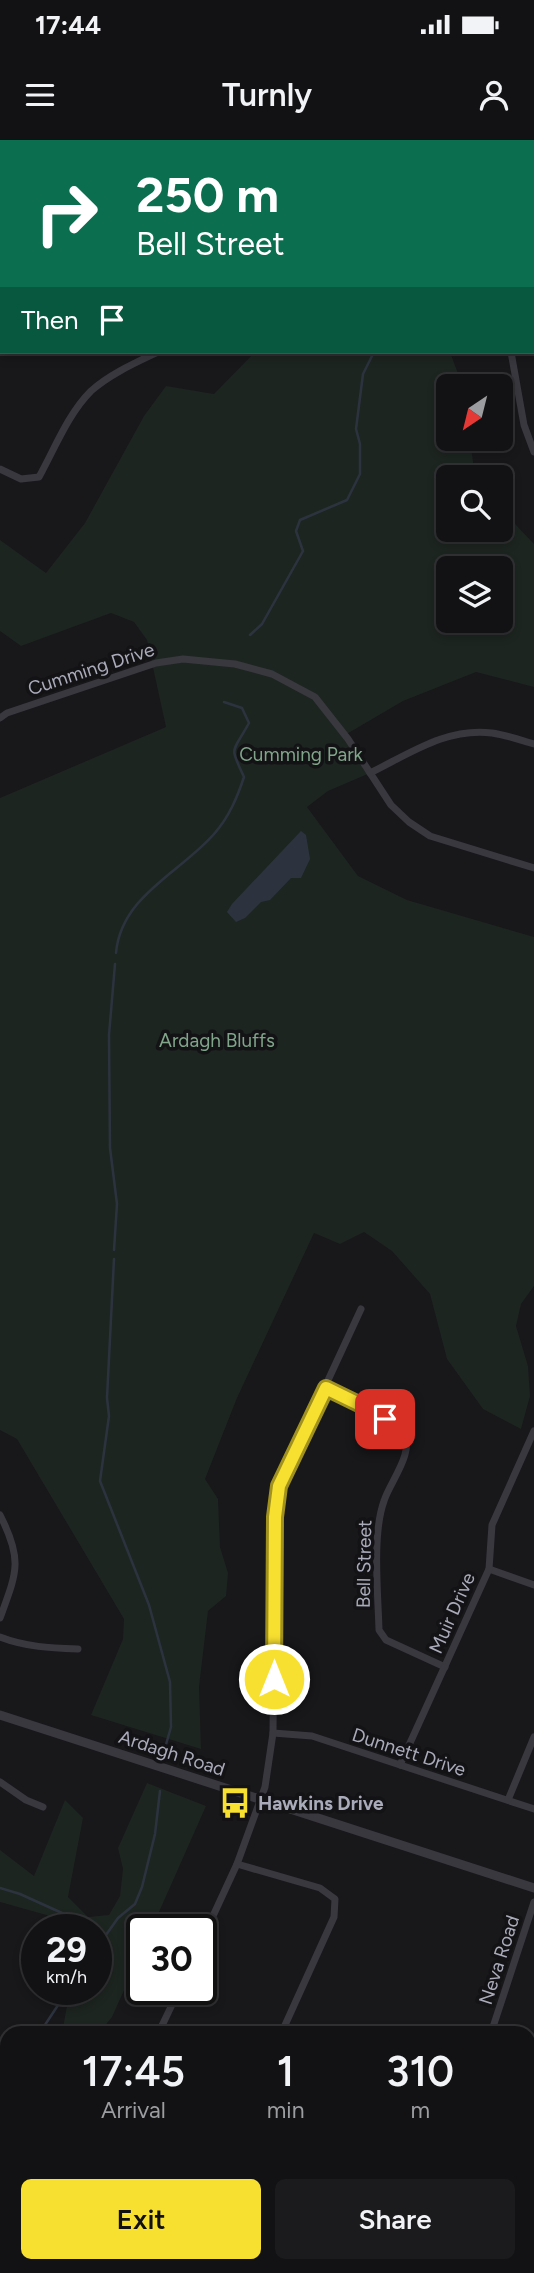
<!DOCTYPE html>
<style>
body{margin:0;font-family:Figtree,sans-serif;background:#1b1a1d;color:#f1f3f6;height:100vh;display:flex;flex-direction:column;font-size:26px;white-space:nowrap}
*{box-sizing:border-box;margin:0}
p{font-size:23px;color:#9c9da0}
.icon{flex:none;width:38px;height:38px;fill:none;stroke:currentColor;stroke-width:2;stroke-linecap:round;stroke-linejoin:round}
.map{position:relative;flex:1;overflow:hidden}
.panel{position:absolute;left:0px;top:1886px;width:536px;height:247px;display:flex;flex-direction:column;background:#121114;border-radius:21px 21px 0 0;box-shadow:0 4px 10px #0003,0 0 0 2px #313134}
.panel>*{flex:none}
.hud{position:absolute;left:0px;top:0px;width:536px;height:214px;box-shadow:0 4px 10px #0003,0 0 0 2px #313134;background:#0b6e4f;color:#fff;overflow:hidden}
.needle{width:46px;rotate:215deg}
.buttons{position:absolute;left:436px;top:234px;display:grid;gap:14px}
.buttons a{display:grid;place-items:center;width:77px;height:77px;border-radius:10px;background:#121114;box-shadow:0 4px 10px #0003,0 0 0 2px #313134;font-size:35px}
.speed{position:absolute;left:21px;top:1774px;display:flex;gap:14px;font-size:35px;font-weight:700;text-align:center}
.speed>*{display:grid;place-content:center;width:91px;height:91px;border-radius:50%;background:#121114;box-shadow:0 4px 10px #0003,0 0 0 2px #313134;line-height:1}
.speed small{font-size:18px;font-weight:400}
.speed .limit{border:4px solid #111;border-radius:10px;background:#fff;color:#111}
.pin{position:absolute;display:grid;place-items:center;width:60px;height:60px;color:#fff;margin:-30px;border-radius:14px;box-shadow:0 4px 10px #0006}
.me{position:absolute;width:77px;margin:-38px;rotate:0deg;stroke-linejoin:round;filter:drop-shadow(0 0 5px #0008)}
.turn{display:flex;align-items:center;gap:24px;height:147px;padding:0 21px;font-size:32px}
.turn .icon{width:91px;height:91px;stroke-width:2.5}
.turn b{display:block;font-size:49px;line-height:60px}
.then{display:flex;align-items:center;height:66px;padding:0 21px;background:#0003;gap:14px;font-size:26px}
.eta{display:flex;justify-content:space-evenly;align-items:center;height:119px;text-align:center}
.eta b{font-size:42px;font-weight:600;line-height:49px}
.action{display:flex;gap:14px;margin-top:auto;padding:14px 21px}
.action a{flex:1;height:80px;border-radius:10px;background:#f8e031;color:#111;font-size:28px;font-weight:600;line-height:80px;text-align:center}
.action a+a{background:#1b1a1d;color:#f1f3f6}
.status{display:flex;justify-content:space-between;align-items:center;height:49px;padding:0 35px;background:#121114;direction:ltr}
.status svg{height:19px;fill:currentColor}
header{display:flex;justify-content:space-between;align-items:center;height:91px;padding:0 21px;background:#121114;font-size:32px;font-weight:600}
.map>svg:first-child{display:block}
.green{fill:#1d2520;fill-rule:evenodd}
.water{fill:#2d333e}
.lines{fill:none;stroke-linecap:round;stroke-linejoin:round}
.stream{stroke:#2d333e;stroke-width:2.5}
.minor{stroke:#39383f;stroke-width:7}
.tertiary{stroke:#39383f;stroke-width:9}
.route-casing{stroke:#a19220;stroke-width:18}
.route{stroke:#f8e031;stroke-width:12}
.labels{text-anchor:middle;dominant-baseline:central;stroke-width:7;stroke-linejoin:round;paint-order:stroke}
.street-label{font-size:19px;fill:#a9abba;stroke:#131215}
.park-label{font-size:19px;fill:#80a58a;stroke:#131215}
.poi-label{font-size:19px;font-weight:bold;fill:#a9abba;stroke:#131215;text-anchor:start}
</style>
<div class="status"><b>17:44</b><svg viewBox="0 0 49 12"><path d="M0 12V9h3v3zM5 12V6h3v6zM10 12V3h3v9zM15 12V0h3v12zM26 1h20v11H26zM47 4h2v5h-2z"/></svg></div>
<header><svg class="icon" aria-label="menu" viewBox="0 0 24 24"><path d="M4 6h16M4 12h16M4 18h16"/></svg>Turnly<svg class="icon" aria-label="person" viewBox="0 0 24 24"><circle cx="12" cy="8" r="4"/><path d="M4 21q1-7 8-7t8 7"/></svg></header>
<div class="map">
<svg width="534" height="2133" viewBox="0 0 534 2133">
<rect width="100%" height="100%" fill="#18171a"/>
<g class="green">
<path d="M255,212h195l13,35h-15v52h22l5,39h-27v52h52l1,-21 33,35v143l-58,-15 -73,29 -58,34 25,38 -42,18 -21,16 51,69 49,24 127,37v349l-13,18 -5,22 12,40 2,30 -9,33 -38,-20 -36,-50 -17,-65 -38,-43 -28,-19 -24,12 -26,-11 -77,165 -32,81 13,20 2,48 8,26 -2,23 -18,15 -9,76 2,62 -110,-34 32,-76 1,-20 -107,-180 -17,-9v-632l166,-71 -19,-87 -13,-18 -23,-9 -90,33 -21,-15v-91l46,33 39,-50 59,-107 22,-30 48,8zM448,429h52v52h-52z"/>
<path d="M147,1643l59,23 -55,124h-9v20l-30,67 -13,16h-37l8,-43h26v-60h-33l-6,-12 -57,-16v-52l34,26 31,-76 18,18 -15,79 20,20 21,-2 11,-19 3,-27 -5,-21z"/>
<path d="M221,2126h208l-2,7h-208z"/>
</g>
<path class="water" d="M301,691l5,4 4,24 -9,19h-10l-21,22 -9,2 -16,16 -9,4 -9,-10 5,-8z"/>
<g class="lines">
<g class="stream">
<path d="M250,495l12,-11 41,-73 -7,-20 4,-11 47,-20 13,-26v-30l-4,-15 7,-55 11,-22"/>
<path d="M116,813c5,-57 64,-80 98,-119 15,-17 23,-36 30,-57 -15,-32 -12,-23 5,-54l-7,-15 -18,-6"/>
<path d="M114,1110l3,-46 -7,-56 -1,-113 6,-71"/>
<path d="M114,1119l-7,139 2,18 -9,65 49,124 21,77 1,45 -8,28"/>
<path d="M0,1748l20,6 53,24 5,12"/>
<path d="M96,1809l22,-31 17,-14 7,-17 13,-53 5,-43"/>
<path d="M39,1894l29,-44"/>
<path d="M0,2067l7,-32"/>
</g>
<g class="minor">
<path d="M62,0l5,2"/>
<path d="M431,0l5,2"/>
<path d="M232,2l1,-2"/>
<path d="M534,105v-1"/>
<path d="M0,134l2,-4"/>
<path d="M511,212l13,73 10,27"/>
<path d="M0,329l21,10 18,-2c16,-29 29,-63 52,-86 19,-17 44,-28 67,-39"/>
<path d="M0,578l7,-5 149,-50 27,-4 52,5 37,10 43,23 33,42 43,66 18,17 21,14 104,32"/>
<path d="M370,633c39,-19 77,-46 122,-40 14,2 28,7 42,11"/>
<path d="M326,1248c16,8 66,30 76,42 15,21 -12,51 -18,71 -12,33 -6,92 -5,129l7,10 59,27"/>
<path d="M0,1375c23,45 17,57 0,103"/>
<path d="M489,1429l45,16"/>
<path d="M0,1497c26,10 50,11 78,12"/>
<path d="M273,1593l39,3 222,73"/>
<path d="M400,1625l89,-196 3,-44 42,-94"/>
<path d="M0,1642l26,18 17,7"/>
<path d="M508,1660l26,-63"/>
<path d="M237,1724l83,24 15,11 -1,18 -53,117"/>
<path d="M201,1802l36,-78 28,-77 8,-54 2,-216 4,-31 82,-177"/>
<path d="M493,1887l41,-125"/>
<path d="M158,1894l21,-44"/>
<path d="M528,1940l6,2"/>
<path d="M71,2133l1,-7"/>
</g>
<path class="tertiary" d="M0,1575l534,173"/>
</g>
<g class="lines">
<defs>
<path id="route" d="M274,1539l1,-162 4,-31 47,-98 43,21 16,10"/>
</defs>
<use href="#route" class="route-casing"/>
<use href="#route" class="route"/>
</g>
<defs>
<symbol id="bus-bare" viewBox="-9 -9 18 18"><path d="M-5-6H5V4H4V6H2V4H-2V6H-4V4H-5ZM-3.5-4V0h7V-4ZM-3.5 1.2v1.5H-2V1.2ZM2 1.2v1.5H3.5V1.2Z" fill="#f8e031" stroke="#131215" stroke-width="2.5" paint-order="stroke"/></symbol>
</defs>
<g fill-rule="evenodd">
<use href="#bus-bare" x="213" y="1641" width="44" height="44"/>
</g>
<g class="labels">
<g class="street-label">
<text transform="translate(91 529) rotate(-18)">Cumming Drive</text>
<text transform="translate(364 1424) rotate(-89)">Bell Street</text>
<text transform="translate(452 1473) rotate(-66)">Muir Drive</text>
<text transform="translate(409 1612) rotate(18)">Dunnett Drive</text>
<text transform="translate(172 1613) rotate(18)">Ardagh Road</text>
<text transform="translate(499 1820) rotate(-72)">Neva Road</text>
</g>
<g class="park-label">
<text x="301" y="614">Cumming Park</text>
<text x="217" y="900">Ardagh Bluffs</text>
</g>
<g class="poi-label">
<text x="258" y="1663">Hawkins Drive</text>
</g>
</g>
</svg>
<div class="buttons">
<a><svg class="needle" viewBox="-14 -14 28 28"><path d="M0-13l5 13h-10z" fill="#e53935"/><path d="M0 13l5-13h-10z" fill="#9c9da0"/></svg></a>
<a><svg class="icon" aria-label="search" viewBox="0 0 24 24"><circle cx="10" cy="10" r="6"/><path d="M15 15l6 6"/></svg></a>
<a><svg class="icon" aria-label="layers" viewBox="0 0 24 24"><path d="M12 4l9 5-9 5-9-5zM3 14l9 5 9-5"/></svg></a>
</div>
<div class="speed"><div>29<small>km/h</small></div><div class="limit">30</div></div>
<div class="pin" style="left:385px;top:1279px;background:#d93025"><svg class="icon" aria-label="arrive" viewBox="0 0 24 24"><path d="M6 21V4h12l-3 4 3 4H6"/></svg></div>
<svg class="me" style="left:274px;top:1539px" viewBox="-20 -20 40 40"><circle r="17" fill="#f8e031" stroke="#fff" stroke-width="3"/><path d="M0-11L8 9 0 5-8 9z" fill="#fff"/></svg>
<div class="hud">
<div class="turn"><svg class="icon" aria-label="right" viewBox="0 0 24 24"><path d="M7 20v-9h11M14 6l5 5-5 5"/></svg><div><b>250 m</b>Bell Street</div></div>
<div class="then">Then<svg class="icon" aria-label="arrive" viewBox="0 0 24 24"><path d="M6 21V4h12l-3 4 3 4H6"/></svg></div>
</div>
<section class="panel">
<div class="eta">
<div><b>17:45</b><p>Arrival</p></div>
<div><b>1</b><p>min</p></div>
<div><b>310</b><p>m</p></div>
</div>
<div class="action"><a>Exit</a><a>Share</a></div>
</section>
</div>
